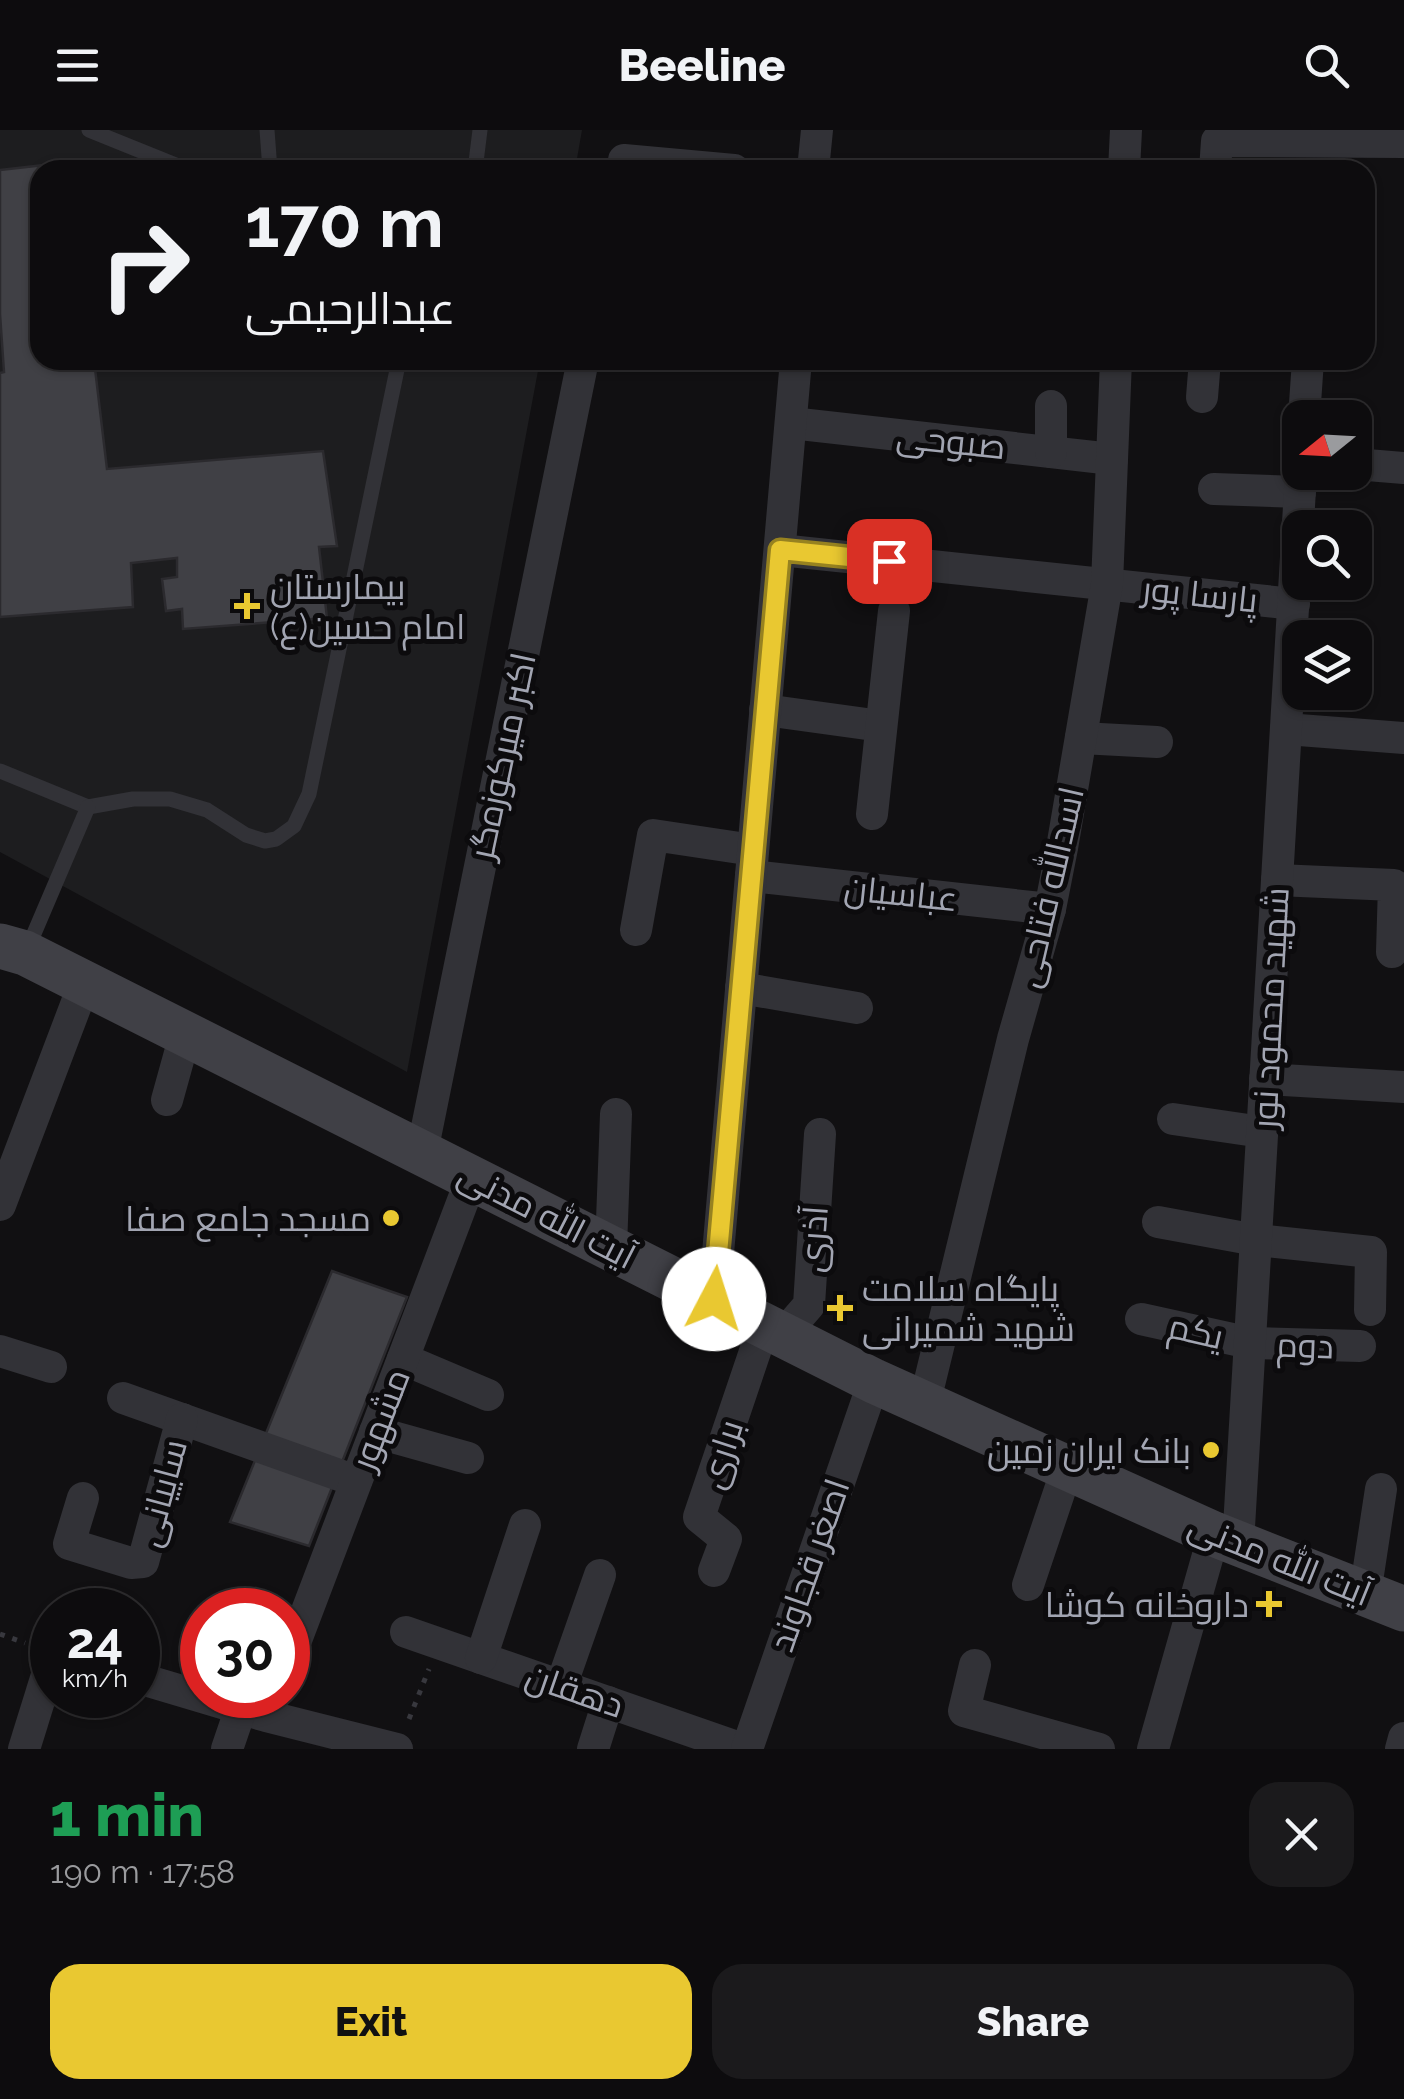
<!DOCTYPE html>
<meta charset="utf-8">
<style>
body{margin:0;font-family:Raleway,Cairo,sans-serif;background:#1b1a1c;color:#f1f3f6;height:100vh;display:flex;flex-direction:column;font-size:38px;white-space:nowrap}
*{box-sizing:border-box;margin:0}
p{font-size:32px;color:#9a9b9e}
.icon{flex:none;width:55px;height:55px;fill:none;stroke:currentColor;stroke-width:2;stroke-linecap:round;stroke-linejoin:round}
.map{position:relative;height:1619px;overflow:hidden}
.drawer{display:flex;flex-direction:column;background:#0d0c0e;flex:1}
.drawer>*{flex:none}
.guide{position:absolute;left:30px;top:30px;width:1345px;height:210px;border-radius:30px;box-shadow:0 2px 8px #0004,0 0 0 2px #2d2c2e;background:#0d0c0e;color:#f1f3f6;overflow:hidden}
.needle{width:65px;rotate:252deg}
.buttons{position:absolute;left:1282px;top:270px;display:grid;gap:20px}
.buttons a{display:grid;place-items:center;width:90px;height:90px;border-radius:20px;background:#0d0c0e;box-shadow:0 2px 8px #0004,0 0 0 2px #2d2c2e;font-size:50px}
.speed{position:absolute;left:30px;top:1458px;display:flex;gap:20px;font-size:50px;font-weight:700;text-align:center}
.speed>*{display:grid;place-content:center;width:130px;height:130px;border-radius:50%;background:#0d0c0e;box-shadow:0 2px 8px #0004,0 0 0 2px #2d2c2e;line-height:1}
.speed small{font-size:25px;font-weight:400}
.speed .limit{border:15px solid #d22;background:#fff;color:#111}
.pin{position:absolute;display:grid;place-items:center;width:85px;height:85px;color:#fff;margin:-42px;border-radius:20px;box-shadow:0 5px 15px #0006}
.me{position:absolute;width:110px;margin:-55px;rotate:5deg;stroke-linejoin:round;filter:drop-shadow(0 0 8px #0008)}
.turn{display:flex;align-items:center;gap:35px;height:210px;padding:0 50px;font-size:45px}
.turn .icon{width:130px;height:130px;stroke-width:2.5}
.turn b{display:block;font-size:70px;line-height:85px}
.round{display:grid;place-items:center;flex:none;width:105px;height:105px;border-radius:30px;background:#1b1a1c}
.overview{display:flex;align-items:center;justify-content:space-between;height:170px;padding:0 50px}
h1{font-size:60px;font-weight:800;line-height:75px;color:#1e9e55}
.action{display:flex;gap:20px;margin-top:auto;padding:20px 50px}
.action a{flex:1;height:115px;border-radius:30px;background:#e9c831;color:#111;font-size:40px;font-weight:800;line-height:115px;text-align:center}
.action a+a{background:#1b1a1c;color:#f1f3f6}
header{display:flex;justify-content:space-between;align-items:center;height:130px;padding:0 50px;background:#0d0c0e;font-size:45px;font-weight:800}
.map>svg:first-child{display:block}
.built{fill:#1d1d1f}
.building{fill:#404045;stroke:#2b2a2e;stroke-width:2.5}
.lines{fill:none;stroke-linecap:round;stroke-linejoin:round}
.path{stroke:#38383e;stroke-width:5;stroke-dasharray:5 8;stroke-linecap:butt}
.service{stroke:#323237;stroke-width:15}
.minor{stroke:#323237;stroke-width:32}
.secondary{stroke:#404046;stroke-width:45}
.route-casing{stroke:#978220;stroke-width:25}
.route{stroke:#e9c831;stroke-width:18}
.poi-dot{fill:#e9c831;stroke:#0c0b0d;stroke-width:4}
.labels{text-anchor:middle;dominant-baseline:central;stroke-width:10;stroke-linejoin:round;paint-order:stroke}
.street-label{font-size:35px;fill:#a2a5b2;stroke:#0c0b0d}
.poi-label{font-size:35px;fill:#a2a5b2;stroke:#0c0b0d;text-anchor:end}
</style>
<header><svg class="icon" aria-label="menu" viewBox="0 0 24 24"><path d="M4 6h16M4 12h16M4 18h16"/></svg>Beeline<svg class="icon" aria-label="search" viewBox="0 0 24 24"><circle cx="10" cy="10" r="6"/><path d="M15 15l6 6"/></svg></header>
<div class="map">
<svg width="1404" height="1619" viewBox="0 0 1404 1619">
<rect width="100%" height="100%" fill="#111012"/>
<path class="built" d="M0,0h582l-7,40h-535v190h500l-133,712 -407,-220z"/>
<g class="building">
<path d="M71,32l1,8h-32v190h54l13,109 216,-18 14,95 -18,1 8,71 -144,11 -1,-20 -16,2 -4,-32 15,-2v-19l-46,5 2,44 -133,10v-244l4,-1 -4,-58v-144z"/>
<path d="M332,1141l75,26 -98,249 -79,-24z"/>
</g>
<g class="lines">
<g class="path">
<path d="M0,1504l25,9"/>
<path d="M409,1589l20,-50"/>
</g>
<g class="service">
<path d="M89,0l99,40"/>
<path d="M267,0l3,40"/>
<path d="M475,40l5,-40"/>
<path d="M0,641l88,36 45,-8h37l37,11 39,25 19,6 11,-2 18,-13 15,-32 90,-434"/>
<path d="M27,820l61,-143"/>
</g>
<g class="minor">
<path d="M624,30l110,10"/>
<path d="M813,40l4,-40"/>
<path d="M1124,40l2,-40"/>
<path d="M1215,40l2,-29 187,1"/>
<path d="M1202,267l3,-37"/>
<path d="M1304,288l4,-58"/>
<path d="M791,293l321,36"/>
<path d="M1051,322v-46"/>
<path d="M1355,334l49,4"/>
<path d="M1214,359l86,3"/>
<path d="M780,420l514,54"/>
<path d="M765,580l116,16"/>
<path d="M1286,599l118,9"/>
<path d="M1081,608l76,4"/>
<path d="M872,684l22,-203"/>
<path d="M751,746l299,33"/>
<path d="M1277,750l117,5 -2,67"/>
<path d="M636,800l17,-95 100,15"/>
<path d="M741,858l116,20"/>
<path d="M1265,949l139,8"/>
<path d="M167,970l18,-65"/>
<path d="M1173,989l89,13"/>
<path d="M422,1022l161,-792"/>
<path d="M0,1075l84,-221"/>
<path d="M1158,1092l98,18 115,12 -1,58"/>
<path d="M611,1117l5,-133"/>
<path d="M714,1169l82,-939"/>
<path d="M1141,1189l109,24 110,3"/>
<path d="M783,1205l26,-30 11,-171"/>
<path d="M0,1221l51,16"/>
<path d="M403,1229l85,36"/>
<path d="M123,1268l233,83"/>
<path d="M924,1275l89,-366 37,-130 12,-61 45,-264 9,-224"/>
<path d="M375,1302l93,26"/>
<path d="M83,1368l-14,46 62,19 12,-1 39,-143"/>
<path d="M1238,1414l63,-1072"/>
<path d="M714,1441l12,-32 -27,-22 65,-192"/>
<path d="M1028,1455l39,-116"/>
<path d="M1365,1464l16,-105"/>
<path d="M406,1502l337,117"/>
<path d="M481,1528l44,-133"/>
<path d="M288,1531l184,-484"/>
<path d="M975,1535l-11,46 135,38"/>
<path d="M138,1548l128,38 131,33"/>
<path d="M561,1556l39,-111"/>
<path d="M24,1619l28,-90"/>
<path d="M227,1619l14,-41"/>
<path d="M593,1619l15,-47"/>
<path d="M747,1619l127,-368"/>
<path d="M1153,1619l61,-215"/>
<path d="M1401,1619l3,-11"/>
</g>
<path class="secondary" d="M0,816l25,7 849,428 340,153 190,75"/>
</g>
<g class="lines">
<defs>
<path id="route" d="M714,1169l66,-749 109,11"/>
</defs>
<use href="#route" class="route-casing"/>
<use href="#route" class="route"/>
</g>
<g class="poi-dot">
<path d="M242 461h10v10h10v10h-10v10h-10v-10h-10v-10h10z"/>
<circle cx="391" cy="1088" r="10"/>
<path d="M835 1163h10v10h10v10h-10v10h-10v-10h-10v-10h10z"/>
<circle cx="1211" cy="1320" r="10"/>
<path d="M1264 1459h10v10h10v10h-10v10h-10v-10h-10v-10h10z"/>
</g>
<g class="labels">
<g class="street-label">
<text transform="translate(951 311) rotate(6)">صبوحی</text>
<text transform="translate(1200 464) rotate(6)">پارسا پور</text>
<text transform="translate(502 626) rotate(-78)">اکبر میرکوزه‌گر</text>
<text transform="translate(1049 757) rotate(-77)">اسدالله فتاحی</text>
<text transform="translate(901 763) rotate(6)">عباسیان</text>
<text transform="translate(1270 878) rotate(-87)">شهید محمود نور</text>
<text transform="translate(547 1085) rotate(27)">آیت الله مدنی</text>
<text transform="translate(813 1109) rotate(-86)">آذری</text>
<text transform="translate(1196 1201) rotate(13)">یکم</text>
<text transform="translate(1305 1215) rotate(2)">دوم</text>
<text transform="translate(380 1289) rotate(-69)">مشهور</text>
<text transform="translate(721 1324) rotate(-72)">براری</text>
<text transform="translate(161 1363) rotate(-75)">ساییانی</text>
<text transform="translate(1280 1429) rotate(22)">آیت الله مدنی</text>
<text transform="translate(809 1435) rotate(-71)">اصغر قجاوند</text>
<text transform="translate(575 1560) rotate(19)">دهقان</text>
</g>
<g class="poi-label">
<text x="270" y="456" text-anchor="start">بیمارستان<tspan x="270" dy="40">امام حسین(ع)</tspan></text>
<text x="371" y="1088">مسجد جامع صفا</text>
<text x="862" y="1158" text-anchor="start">پایگاه سلامت<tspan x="862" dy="40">شهید شمیرانی</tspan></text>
<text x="1191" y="1320">بانک ایران زمین</text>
<text x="1249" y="1474">داروخانه کوشا</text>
</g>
</g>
</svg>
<div class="buttons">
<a><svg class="needle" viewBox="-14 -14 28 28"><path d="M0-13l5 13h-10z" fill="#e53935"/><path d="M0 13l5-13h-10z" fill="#9a9b9e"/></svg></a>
<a><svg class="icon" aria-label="search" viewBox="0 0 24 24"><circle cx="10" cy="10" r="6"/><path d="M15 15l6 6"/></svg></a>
<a><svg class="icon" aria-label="layers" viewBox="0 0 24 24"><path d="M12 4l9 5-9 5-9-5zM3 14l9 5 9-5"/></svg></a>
</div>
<div class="speed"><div>24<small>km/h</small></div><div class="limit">30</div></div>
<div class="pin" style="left:889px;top:431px;background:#d93025"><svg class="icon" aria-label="arrive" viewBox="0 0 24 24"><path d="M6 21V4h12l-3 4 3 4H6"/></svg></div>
<svg class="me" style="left:714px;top:1169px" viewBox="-20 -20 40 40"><circle r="19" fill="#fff"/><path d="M0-13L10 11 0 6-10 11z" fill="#e9c831"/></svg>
<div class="guide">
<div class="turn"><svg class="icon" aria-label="right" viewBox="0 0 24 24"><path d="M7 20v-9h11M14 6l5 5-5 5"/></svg><div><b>170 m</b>عبدالرحیمی</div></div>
</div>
</div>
<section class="drawer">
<div class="overview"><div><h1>1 min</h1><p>190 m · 17:58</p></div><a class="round"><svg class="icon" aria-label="close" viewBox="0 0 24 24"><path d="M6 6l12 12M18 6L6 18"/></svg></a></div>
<div class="action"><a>Exit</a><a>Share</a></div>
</section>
